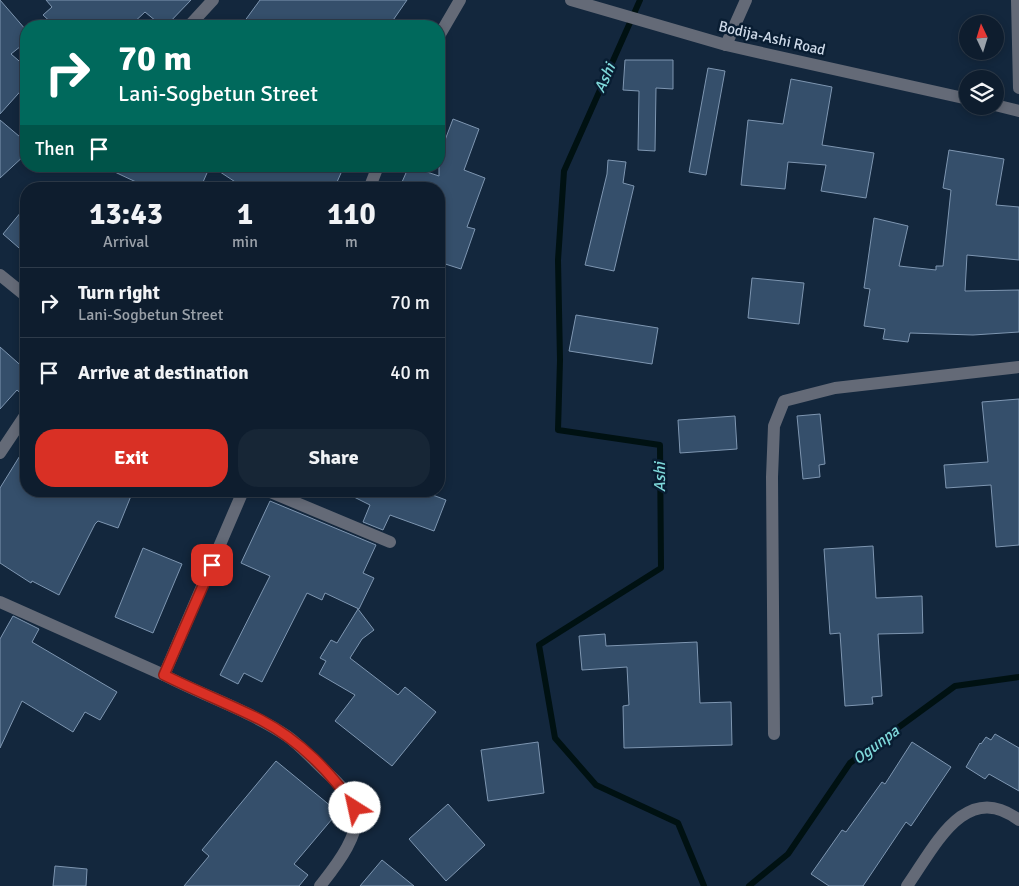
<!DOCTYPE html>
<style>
body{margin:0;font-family:Signika,sans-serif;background:#172636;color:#f1f3f6;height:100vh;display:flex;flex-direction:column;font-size:19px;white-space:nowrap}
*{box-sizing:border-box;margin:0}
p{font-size:16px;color:#9ba2aa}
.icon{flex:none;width:28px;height:28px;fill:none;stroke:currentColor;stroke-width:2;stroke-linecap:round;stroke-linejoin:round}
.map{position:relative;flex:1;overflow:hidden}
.drawer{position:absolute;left:20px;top:182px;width:425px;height:315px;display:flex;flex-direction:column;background:#0e1d2e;border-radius:20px;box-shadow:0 2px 8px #0003,0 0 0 1px #2e3b4a}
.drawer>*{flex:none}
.top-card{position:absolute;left:20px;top:20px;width:425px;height:152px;border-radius:20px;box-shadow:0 2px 8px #0003,0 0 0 1px #2e3b4a;background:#00695c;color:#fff;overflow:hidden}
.needle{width:32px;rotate:356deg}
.fabs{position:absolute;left:959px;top:15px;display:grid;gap:10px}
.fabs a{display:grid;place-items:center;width:45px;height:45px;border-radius:50%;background:#0e1d2e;box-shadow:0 2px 8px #0003,0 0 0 1px #2e3b4a;font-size:25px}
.pin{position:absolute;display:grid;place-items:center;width:42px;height:42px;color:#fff;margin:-21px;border-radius:10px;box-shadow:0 2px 8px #0006}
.me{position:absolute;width:55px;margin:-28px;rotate:325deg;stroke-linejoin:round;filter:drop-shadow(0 0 4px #0008)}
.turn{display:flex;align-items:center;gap:18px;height:105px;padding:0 15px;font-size:22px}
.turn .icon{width:65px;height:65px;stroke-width:2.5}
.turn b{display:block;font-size:35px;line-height:42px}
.then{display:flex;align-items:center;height:48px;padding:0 15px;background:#0003;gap:10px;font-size:19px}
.eta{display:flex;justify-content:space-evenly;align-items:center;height:85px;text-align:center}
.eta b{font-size:30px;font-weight:700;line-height:35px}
.action{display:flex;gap:10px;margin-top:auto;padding:10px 15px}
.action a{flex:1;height:58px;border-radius:20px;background:#d93025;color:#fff;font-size:20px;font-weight:700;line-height:58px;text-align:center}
.action a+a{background:#172636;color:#f1f3f6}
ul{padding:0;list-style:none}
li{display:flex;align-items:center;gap:15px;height:70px;padding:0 15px;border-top:1px solid #2e3b4a}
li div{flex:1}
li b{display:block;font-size:19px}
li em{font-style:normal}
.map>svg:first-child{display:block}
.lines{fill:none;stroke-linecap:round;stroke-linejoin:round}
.stream{stroke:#001112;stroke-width:6}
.building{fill:#354f6b;stroke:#7e96b1}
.minor{stroke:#646a77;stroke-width:12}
.route-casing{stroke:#8d1f18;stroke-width:12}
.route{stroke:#d93025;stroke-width:9}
.labels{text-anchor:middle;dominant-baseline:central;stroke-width:5;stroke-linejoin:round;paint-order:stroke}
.street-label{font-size:15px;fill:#cedae9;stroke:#091d32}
.water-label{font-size:16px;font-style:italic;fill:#7ed8da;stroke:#091d32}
</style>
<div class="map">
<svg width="1019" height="886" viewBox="0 0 1019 886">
<rect width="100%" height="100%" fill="#13273d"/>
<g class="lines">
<g class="stream">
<path d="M640,0l-76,171 -6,89 2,100 -2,70 102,15 1,123 -122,77 16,93 41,47 82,38 26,63"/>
<path d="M749,886l39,-32 62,-91 105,-77 64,-9"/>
</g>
</g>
<g class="building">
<path d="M0,0l26,30v12l-15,12 15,13v18l-26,29z"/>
<path d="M46,0h145l-25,26h-4l-17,-14 -15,14h-75l-12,-11 9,-8z"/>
<path d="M260,0h147l-18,26h-148z"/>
<path d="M625,60h48v29l-17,-1 -1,63 -17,-1 1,-59 -16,-1z"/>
<path d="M708,68l17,3 -19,104 -17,-3z"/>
<path d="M791,79l41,8 -10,58 52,8 -8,45 -45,-7 5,-26 -38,-3 -3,27 -44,-4 7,-65 35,4z"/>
<path d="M453,119l26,10 -15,41 21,8 -18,49 8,2 -14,40 -22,-7v-73h-40l10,-23 30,10v-20z"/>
<path d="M0,120l26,22v12l-26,24z"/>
<path d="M949,150l55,9 -8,46 23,2v53l-52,-5 -2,36 54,-1v42l-46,3 -63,-2 -2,9 -25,-3 2,-10 -21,-3 6,-37 -6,-1 10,-70 34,8 -9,40 37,4v-4h7l8,-76 -8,-2z"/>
<path d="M608,160l18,2 -3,21 11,3 -20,85 -29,-6 22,-91z"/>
<path d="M102,166h108l-10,23h-49z"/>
<path d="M211,166h133l-10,23h-88z"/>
<path d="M26,206v48l-23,-20z"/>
<path d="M752,278l52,5 -5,41 -51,-6z"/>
<path d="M576,315l82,13 -6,36 -83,-13z"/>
<path d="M0,347l26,23v28l-9,-8 -17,19z"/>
<path d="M1019,399v146l-23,2 -5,-62 -45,3 -2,-23 44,-3 -6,-60z"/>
<path d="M820,414l5,50 -6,1 1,12 -17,2 -6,-63z"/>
<path d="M735,416l2,33 -57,4 -2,-33z"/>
<path d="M26,446v45h107l-15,37 -20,-7 -3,3 -36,71 -27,-14 -1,2 -31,-20v-75z"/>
<path d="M342,491h80l24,9 -12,31 -44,-16 -7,15 -20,-8 7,-17z"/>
<path d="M270,501l106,44 -13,28 11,5 -15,31 -34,-16 -3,7 -15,-7 -45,89 -18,-9 -6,11 -18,-9 50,-99 -29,-13z"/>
<path d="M873,546l3,52 46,-2 1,37 -45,1 4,62 -10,1 1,7 -28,2 -5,-73 -10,1 -6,-85z"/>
<path d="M143,548l39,16 -29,69 -38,-16z"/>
<path d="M358,609l16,21 -12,9 -12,19 48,37 7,-8 31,25 -44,54 -57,-45 20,-26 -36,-21 7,-13 -6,-3 11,-18 6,3z"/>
<path d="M13,616l26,13 -7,13 85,50 -17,28 -15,-8 -12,20 -51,-31 -22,47v-109z"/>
<path d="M605,634l1,12 91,-4 3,61 31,-1 1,43 -108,3 -1,-42 6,-1 -2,-38 -45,3 -3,-34z"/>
<path d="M995,734l24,14v43l-30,-17 -4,5 -19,-12 14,-24 1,1 5,-7 5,3z"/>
<path d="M538,742l6,51 -56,8 -7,-51z"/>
<path d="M912,742l39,25 -40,59 -5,-4 -43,64h-34l-18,-12 31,-44 4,2 36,-50 3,2z"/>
<path d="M276,761l62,51 -44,52 14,11 -9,11h-115l25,-30 -7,-6z"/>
<path d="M448,804l37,41 -39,36 -37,-42z"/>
<path d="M382,860l32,26h-54z"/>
<path d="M55,866l32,3 -1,17h-33z"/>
</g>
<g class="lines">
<g class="minor">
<path d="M571,0l155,45 242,54"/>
<path d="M1017,0l2,88"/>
<path d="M189,26l24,-26"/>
<path d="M439,36l21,-36"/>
<path d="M726,45l20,-45"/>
<path d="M995,105l24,6"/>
<path d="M369,189l9,-23"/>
<path d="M0,275l26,21"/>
<path d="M0,453l26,-39"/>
<path d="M243,491l-79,184c40,21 86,36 123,61 13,9 25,23 37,34 9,8 28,26 31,38 8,25 -21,60 -35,78"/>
<path d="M268,491l122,51"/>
<path d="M0,602l164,73"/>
<path d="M774,734l-2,-257 2,-51 10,-25 51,-13 184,-21"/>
<path d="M907,886c27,-38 58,-107 112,-66"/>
</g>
</g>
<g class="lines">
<defs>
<path id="route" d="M212,565l-48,110c32,16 65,29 97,45 38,20 71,53 94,88"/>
</defs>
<use href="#route" class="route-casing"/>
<use href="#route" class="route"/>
</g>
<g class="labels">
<g class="street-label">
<text transform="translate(772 38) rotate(13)">Bodija-Ashi Road</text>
</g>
<g class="water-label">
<text transform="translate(605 78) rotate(-66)">Ashi</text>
<text transform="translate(660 477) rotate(-90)">Ashi</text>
<text transform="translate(876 745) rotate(-37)">Ogunpa</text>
</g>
</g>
</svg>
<div class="fabs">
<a><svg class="needle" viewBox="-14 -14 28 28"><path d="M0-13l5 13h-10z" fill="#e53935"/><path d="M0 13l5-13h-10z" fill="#9ba2aa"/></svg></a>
<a><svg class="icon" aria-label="layers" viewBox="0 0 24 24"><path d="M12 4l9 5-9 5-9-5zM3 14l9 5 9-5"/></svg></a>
</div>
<div class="pin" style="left:212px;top:565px;background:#d93025"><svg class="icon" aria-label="arrive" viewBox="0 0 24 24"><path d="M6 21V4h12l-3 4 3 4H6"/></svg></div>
<svg class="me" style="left:355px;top:808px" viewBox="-20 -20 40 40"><circle r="19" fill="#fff"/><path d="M0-13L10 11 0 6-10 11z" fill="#d93025"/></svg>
<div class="top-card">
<div class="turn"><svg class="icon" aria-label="right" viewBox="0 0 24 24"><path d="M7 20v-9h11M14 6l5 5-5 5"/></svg><div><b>70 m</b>Lani-Sogbetun Street</div></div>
<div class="then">Then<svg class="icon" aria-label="arrive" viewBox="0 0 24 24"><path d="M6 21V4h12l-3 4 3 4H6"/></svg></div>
</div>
<section class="drawer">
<div class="eta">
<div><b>13:43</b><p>Arrival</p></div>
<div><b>1</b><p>min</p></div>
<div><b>110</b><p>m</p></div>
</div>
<ul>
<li><svg class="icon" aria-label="right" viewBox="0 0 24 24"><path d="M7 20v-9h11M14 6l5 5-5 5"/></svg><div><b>Turn right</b><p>Lani-Sogbetun Street</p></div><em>70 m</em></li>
<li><svg class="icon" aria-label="arrive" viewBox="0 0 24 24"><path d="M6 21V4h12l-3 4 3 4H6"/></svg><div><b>Arrive at destination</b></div><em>40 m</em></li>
</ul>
<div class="action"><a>Exit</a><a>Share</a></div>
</section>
</div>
